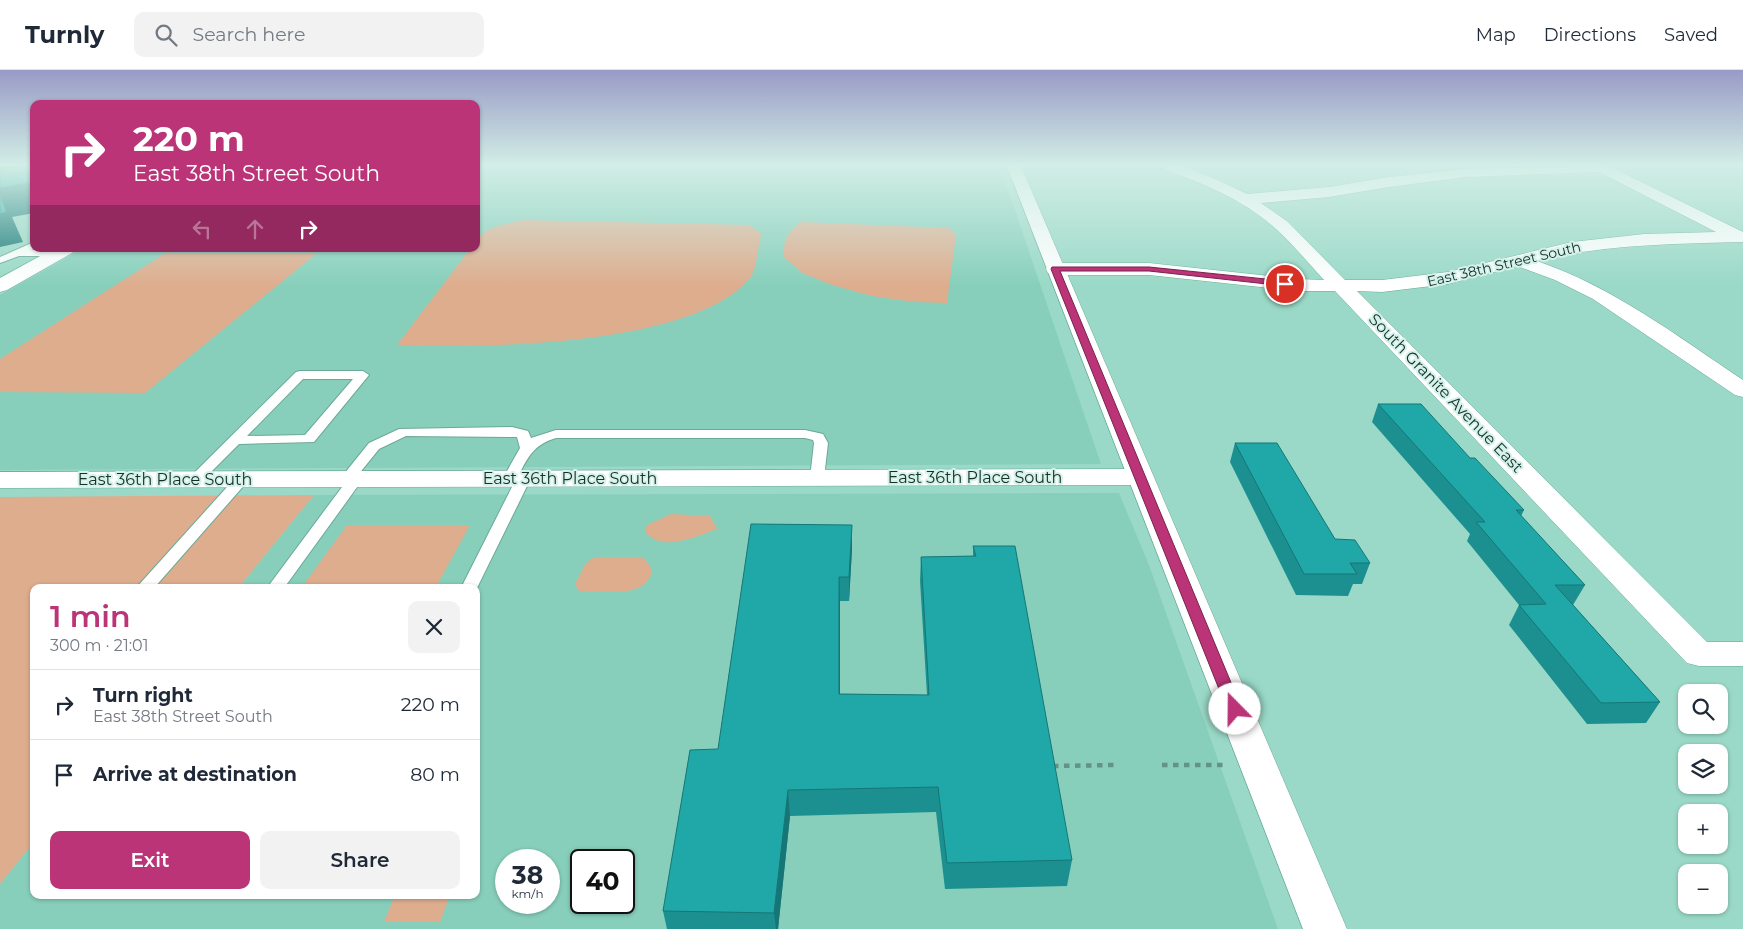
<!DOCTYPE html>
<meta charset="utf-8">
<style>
body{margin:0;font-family:Montserrat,sans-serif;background:#f2f2f3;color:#1f2937;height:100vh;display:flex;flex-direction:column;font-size:19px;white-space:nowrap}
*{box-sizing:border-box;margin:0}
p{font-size:16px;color:#747a83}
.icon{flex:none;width:28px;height:28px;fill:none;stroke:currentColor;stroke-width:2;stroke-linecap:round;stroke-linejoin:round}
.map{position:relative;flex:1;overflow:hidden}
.sheet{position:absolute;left:30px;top:514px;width:450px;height:315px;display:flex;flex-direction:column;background:#fff;border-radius:10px;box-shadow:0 1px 4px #0004}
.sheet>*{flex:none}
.top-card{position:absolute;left:30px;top:30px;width:450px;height:152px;border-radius:10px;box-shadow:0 1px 4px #0004;background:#ba3477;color:#fff;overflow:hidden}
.fabs{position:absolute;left:1678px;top:614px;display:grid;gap:10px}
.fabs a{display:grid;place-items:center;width:50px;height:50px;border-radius:10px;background:#fff;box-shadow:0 1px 4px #0004;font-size:25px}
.speed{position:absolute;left:495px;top:779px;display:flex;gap:10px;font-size:25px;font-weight:700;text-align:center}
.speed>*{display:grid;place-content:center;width:65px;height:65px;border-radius:50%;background:#fff;box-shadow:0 1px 4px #0004;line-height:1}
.speed small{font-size:12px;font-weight:400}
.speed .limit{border:2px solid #111;border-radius:8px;background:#fff;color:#111}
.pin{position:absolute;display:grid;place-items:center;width:42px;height:42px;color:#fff;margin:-21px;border:2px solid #fff;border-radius:50%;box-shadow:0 1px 5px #0007}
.me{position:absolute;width:55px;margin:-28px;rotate:338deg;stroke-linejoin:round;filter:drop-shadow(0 0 4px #0008)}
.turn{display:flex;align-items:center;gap:18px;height:105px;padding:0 20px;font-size:22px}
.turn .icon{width:65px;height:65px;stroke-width:2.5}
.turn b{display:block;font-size:35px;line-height:42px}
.lanes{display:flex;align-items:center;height:48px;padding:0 20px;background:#0003;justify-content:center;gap:25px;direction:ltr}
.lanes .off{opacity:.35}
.round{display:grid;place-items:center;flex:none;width:52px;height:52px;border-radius:10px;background:#f2f2f3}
.headline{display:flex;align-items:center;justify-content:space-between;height:85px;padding:0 20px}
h1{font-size:30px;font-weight:600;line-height:38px;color:#ba3477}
.primary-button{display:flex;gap:10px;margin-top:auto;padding:10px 20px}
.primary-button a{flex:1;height:58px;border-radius:10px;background:#ba3477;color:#fff;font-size:20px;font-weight:600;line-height:58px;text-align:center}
.primary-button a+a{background:#f2f2f3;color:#1f2937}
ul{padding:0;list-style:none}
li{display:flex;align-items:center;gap:15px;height:70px;padding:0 20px;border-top:1px solid #e0e1e3}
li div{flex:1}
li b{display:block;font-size:19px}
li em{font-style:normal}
header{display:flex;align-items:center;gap:30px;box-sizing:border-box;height:70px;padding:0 25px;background:#fff;border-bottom:1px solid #e0e1e3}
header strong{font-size:24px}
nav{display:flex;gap:28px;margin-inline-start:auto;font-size:18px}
.search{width:350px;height:45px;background:#f2f2f3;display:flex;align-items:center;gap:12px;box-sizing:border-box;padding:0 18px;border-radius:10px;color:#747a83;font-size:19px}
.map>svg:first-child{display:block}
.built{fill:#87cfbb;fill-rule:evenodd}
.green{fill:#dead8e}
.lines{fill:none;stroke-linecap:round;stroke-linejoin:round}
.service-casing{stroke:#6ba998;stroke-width:2}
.minor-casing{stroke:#6ba998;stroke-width:1}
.tertiary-casing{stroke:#6ba998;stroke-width:1}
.path{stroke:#639386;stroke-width:4.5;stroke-dasharray:5.5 5.5;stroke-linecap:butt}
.service{fill:#fff;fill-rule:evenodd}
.minor{fill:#fff;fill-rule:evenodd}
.tertiary{fill:#fff;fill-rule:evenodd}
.wall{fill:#1c9090}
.shaded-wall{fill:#167676}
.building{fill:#20a8a8;stroke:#167676}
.route{fill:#ba3477;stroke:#79224d}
.labels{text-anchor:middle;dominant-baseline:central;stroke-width:4;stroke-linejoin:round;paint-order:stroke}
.far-street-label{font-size:14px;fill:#152f29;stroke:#d4f2e9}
.street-label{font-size:16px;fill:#152f29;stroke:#d4f2e9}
</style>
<header>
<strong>Turnly</strong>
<div class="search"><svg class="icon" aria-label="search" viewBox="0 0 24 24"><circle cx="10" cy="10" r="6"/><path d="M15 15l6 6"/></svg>Search here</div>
<nav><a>Map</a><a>Directions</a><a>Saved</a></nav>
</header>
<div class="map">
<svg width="1743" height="859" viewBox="0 0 1743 859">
<rect width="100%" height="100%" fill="#9ad9c7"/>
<g class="built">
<path d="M476,96h524l101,298 -1101,6v-175l82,-46h394z"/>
<path d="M1119,423l30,72 129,364h-1278v-45l34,-42v53h442v-307l-237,-1 75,-92zM506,790h43v42h-43zM581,790h43v42h-43z"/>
</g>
<g class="green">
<path d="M523,150l227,5 11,9c-2,10 -5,37 -11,44 -57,69 -268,70 -353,67l73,-96h6c0,-23 29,-24 47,-29z"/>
<path d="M801,152l147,6 8,6 -9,69 -33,-1 -42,-6 -40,-11 -30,-12 -18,-16c-1,-18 3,-24 17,-35z"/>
<path d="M164,184h152l-171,139 -145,-1v-33z"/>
<path d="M314,425l-75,92 -205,1v254l-34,42v-387z"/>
<path d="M671,444l39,2 7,13c-20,7 -56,25 -72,2l2,-6z"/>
<path d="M347,455h123l-34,62h-134z"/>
<path d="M595,487h47c6,5 12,11 8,20 -10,21 -50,14 -71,14l-4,-7 11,-21z"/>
<path d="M395,825h55l-10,27h-56z"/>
</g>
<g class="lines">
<defs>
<g id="service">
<path d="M34,172v7l-3,1h27l5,3 -5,3h-39l-19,7v-6z"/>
<path d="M300,301h63l6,4 -55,67 -75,2 -38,38h-10l-2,-3 2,-3 105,-104zM303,309h50l-48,56 -58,1z"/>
<path d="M512,357l16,4 3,7 25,-8h249l18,4 5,9 -4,35 -2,3h-10l-2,-3 4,-35 -1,-3 -8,-2h-249c-21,6 -28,18 -37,37h10l2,3 -55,112v-2h-15l54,-107h-10l-2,-3 17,-30 -3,-11 -111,-1 -27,13 -21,26 5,4 -79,109h-17l78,-105 -5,-4 29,-36 30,-14z"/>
<path d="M242,405l5,1 2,3 -2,3 -93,106h-18l101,-112z"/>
</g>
<g id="minor">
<path d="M1162,96h21l37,15 27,13 82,-7 60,-10 77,-8 143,-3 134,66v10c-70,2 -138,2 -206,19 76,26 140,75 206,119v17l-8,-2 -142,-96 -38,-19 -38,-14 -69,18 -66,8 -25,-1 350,351h36v24h-44l-12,-3 -352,-372h-37l-149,-16h-94l-7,-2 -2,-4 2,-4 7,-2h94l149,16 26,1c-16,-17 -31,-36 -48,-51 -32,-29 -72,-45 -112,-60zM1599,102l117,60 -72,2 -72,8 -124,30 -66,8h-37l-57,-58 -27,-19 68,-6 60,-10 77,-10z"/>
<path d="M53,179h22l-3,4 -65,37 -7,2v-14z"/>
<path d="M1141,399l9,2 4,6 -4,6 -9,2 -1141,3v-16z"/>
</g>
<path id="tertiary" d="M1007,96h14l326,763h-44z"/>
</defs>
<use href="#service" class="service-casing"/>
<use href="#minor" class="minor-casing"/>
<use href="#tertiary" class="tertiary-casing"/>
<g class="path">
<path d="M1162,695h63"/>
<path d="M1053,696l62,-1"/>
</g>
<use href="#service" class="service"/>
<use href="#minor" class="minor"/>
<use href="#tertiary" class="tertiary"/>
</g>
<g class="wall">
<path d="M1378,334l92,54 54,52 -3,6 64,69 -12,20 87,97 -14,21 -59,1 -78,-99 10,-20 -52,-64 3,-7 -98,-112z"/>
<path d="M1235,373l100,96 35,24 -8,21h-9l-5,12 -52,-1 -66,-133z"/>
<path d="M973,476l99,314 -5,26 -122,3 -9,-77 -146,4 -12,113h-111l-4,-18 55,-162 134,-200 -3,52h-9v93l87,1 -7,-114 1,-24 52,-1z"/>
</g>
<g class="shaded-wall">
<path d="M0,96h24l10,16v31l-22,4 11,25 -23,5z"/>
<path d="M852,455v24l-3,52v-24z"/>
<path d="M839,507l1,24v119l-1,-26z"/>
<path d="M788,720l2,26 -12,113h-2l-2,-16z"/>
</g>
<g class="building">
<path d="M20,96h14v16l-34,6v-18z"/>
<path d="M0,125l7,17 -7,2z"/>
<path d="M1378,334h43l49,54h5l49,52h-8l69,75h-30l105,117 -59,1 -82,-98 27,-1 -70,-82h9z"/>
<path d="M1235,373h42l58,96 20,1 15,23h-20l7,11h-53z"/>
<path d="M751,454l101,1 -3,52h-10v117l90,1 -8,-138 55,-1 -3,-10h42l57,314 -125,3 -9,-76 -150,3 -14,123 -111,-2 27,-161 28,-1z"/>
</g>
<linearGradient id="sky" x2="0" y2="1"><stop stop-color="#999ac6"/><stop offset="0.44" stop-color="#d2eee6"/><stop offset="1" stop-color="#d2eee6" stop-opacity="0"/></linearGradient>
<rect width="1743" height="216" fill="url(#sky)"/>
<path class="route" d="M1052,197h97l136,14 4,3 -4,2 -136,-15h-89l182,438 -2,4 -5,2 -6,-2 -2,-4 -176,-440z"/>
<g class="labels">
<g class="far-street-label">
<text transform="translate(1504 194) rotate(-13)">East 38th Street South</text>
</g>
<g class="street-label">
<text transform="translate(1446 323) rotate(46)">South Granite Avenue East</text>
<text x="975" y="407">East 36th Place South</text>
<text x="570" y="408">East 36th Place South</text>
<text x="165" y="409">East 36th Place South</text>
</g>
</g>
</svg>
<div class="fabs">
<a><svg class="icon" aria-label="search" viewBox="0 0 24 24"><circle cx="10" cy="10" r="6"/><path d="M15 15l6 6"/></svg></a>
<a><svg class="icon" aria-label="layers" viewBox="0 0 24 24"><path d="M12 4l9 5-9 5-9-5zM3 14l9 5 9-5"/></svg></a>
<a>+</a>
<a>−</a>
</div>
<div class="speed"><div>38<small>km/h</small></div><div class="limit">40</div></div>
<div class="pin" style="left:1285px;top:214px;background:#d93025"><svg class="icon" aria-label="arrive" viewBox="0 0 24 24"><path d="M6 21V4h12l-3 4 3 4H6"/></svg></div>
<svg class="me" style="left:1235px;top:639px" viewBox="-20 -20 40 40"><circle r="19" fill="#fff"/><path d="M0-13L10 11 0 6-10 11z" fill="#ba3477"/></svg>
<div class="top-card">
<div class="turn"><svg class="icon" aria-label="right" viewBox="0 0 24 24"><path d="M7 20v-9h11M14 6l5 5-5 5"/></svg><div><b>220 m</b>East 38th Street South</div></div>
<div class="lanes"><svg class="icon off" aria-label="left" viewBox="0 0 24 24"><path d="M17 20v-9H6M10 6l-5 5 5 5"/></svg><svg class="icon off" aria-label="ahead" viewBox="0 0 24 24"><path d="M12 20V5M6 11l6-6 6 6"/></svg><svg class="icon" aria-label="right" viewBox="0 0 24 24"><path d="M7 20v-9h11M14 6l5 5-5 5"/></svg></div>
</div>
<section class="sheet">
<div class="headline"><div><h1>1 min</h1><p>300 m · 21:01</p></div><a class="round"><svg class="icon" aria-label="close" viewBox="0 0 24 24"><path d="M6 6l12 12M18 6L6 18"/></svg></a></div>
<ul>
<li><svg class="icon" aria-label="right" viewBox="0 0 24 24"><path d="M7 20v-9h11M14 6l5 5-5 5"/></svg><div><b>Turn right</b><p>East 38th Street South</p></div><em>220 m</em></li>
<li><svg class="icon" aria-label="arrive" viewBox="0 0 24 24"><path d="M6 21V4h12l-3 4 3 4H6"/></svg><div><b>Arrive at destination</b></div><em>80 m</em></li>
</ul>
<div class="primary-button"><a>Exit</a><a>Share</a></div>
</section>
</div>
